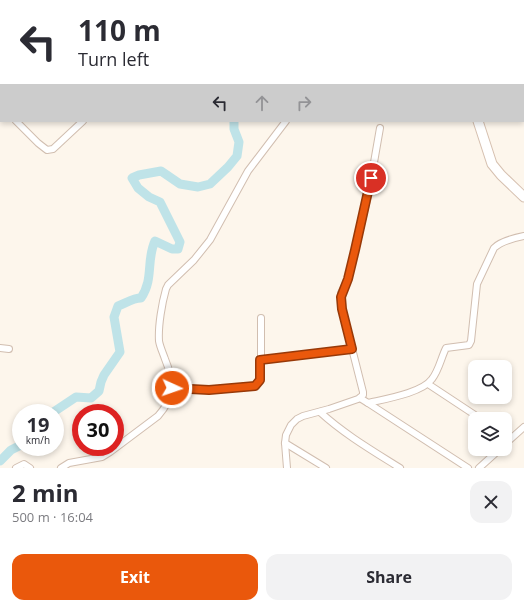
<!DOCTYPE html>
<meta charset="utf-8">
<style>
body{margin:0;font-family:"Open Sans",sans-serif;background:#f2f2f3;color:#2b2b33;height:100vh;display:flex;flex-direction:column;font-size:15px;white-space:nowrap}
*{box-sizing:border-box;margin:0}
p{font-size:13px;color:#7c7c81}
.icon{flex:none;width:22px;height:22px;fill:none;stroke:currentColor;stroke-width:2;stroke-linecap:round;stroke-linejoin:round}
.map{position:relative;height:468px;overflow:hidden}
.sheet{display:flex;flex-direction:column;background:#fff;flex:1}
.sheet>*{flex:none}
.guide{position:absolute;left:0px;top:0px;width:524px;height:122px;box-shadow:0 2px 6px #0003;background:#fff;color:#2b2b33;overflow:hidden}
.tools{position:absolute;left:468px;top:360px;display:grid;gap:8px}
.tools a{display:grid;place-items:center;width:44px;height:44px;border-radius:8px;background:#fff;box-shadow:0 2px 6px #0003;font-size:20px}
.speed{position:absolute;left:12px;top:404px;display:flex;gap:8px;font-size:20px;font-weight:700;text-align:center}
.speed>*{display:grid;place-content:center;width:52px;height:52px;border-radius:50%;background:#fff;box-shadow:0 2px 6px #0003;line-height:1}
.speed small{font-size:10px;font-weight:400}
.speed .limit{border:6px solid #d22;background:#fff;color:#111}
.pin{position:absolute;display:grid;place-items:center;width:34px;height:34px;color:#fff;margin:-17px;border:2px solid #fff;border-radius:50%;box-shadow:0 1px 4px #0007}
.me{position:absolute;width:44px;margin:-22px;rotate:93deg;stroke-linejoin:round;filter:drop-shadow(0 0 3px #0008)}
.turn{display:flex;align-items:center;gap:14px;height:84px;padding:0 12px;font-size:18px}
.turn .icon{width:52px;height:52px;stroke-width:2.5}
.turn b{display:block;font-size:28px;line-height:34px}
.lanes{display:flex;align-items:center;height:38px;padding:0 12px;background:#0003;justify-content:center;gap:20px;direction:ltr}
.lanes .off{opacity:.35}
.round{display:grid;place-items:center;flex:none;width:42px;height:42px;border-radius:12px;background:#f2f2f3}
.summary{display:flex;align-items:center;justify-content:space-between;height:68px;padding:0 12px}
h1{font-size:24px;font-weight:700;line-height:30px}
.action{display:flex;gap:8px;margin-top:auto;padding:8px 12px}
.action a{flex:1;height:46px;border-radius:12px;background:#ea580c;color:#fff;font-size:16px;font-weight:700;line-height:46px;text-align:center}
.action a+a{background:#f2f2f3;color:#2b2b33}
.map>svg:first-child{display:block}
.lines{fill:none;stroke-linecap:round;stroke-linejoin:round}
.stream{stroke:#a5d3da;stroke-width:1.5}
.river{stroke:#bfe3e8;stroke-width:9}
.street-casing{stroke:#d1beb0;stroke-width:8}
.secondary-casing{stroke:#d6c0b0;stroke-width:11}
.highway-casing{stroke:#dad1cd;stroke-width:13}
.street{stroke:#fff;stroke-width:6}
.secondary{stroke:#fff;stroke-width:9}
.highway{stroke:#f7b7a3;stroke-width:11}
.route-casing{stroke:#983908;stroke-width:10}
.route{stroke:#ea580c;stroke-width:7}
</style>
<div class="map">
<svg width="524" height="468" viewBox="0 0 524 468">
<rect width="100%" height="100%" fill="#fdf6ec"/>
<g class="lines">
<path class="stream" d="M513,1v-1"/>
<g class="river">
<path d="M330,1l3,-1"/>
<path d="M52,413l24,-16 15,1 8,-7 2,-9 3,-7 16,-23 -6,-35 4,-11c8,-3 15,-8 23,-8 13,-19 5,-38 14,-57l17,8h6l2,-7 -20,-40 -11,-5 -11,-9 -6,-10 7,-3 22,-4 19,13 18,3 12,-3 18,-17 9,-11 2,-14 -5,-13v-8"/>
<path d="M0,461l11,-11 10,-5"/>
</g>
<defs>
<g id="street">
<path d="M64,0l3,1"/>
<path d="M252,0v1"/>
<path d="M193,1v-1"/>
<path d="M0,102l1,1"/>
<path d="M16,121l22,22 9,7 6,-1 30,-28"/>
<path d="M0,348l9,1"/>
<path d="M261,360v-42"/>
<path d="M428,384l53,35"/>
<path d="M172,388l37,2 46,-4c7,-5 4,-18 6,-26l91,-11"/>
<path d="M360,398l8,5c17,-4 54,-10 64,-24 7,-9 9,-21 14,-31l23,-3 2,-4 6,-57 17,-36c7,-7 20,-10 30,-12"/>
<path d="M368,403l100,65"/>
<path d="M320,412c24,22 53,39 80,56"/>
<path d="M285,443l41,25"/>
<path d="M505,444l19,-17"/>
<path d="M16,468l8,-4 6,4"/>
<path d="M61,468l8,-5 33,-6 8,-5 48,-36c17,-19 16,-35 7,-57 -2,-6 -5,-12 -6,-18 -1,-15 3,-38 7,-52l2,-4 26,-25 16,-20 38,-69 38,-50"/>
<path d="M287,468l-2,-25 1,-8 5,-10 6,-6 6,-3 26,-7 29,-10 5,-4v-3l-21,-83 -1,-9v-7l7,-14 7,-29 14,-59 11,-63"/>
<path d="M479,468l21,-19"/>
</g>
<g id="secondary">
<path d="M438,1v-1"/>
<path d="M478,121l14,43 9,11 23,22"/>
</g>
<g id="highway">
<path d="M120,1l1,-1"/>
<path d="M0,70l1,-1"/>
</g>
</defs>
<use href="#street" class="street-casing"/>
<use href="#secondary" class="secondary-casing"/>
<use href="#highway" class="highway-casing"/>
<use href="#street" class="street"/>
<use href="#secondary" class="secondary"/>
<use href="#highway" class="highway"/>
</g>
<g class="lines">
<defs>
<path id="route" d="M172,388l37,2 46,-4 5,-6v-20l92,-11 -10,-40 -1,-12 7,-18 7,-29 16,-72"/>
</defs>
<use href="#route" class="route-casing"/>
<use href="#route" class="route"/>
</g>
</svg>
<div class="tools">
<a><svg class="icon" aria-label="search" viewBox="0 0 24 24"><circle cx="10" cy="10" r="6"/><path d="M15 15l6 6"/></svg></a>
<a><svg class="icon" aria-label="layers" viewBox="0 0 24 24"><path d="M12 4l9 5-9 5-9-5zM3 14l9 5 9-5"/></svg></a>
</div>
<div class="speed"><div>19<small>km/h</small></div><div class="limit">30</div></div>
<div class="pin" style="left:371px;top:178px;background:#d93025"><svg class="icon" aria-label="arrive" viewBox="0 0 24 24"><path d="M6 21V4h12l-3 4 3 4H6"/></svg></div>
<svg class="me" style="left:172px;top:388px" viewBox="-20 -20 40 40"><circle r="17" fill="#ea580c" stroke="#fff" stroke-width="3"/><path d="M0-11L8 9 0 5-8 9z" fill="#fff"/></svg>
<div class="guide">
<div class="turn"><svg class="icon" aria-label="left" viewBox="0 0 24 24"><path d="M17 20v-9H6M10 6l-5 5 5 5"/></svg><div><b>110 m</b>Turn left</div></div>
<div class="lanes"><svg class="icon" aria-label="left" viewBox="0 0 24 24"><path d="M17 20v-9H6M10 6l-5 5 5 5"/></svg><svg class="icon off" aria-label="ahead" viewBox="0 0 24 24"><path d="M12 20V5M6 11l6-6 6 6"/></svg><svg class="icon off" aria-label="right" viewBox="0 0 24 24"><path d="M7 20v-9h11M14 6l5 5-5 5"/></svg></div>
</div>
</div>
<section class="sheet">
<div class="summary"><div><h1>2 min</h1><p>500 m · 16:04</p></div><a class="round"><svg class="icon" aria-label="close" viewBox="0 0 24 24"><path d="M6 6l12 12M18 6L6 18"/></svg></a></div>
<div class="action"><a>Exit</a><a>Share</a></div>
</section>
